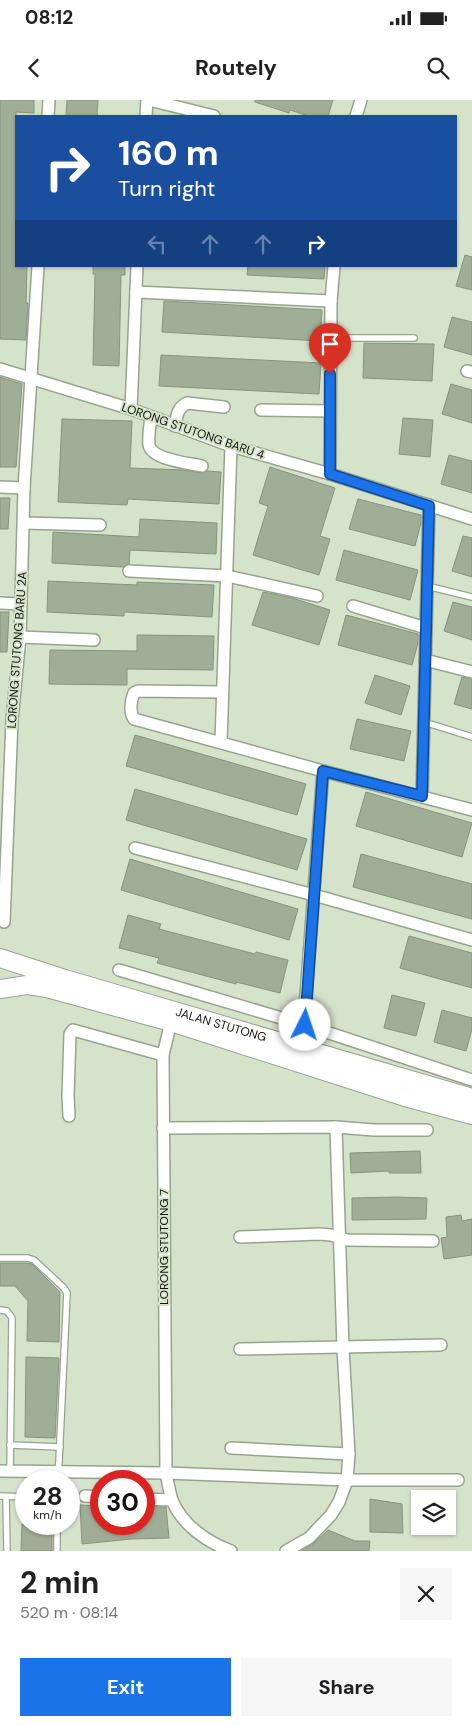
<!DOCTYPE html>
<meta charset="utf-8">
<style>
body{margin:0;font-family:"DM Sans",sans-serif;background:#f6f6f6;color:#202124;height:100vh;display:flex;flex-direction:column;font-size:19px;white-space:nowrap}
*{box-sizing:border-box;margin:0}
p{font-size:16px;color:#757577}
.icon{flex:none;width:28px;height:28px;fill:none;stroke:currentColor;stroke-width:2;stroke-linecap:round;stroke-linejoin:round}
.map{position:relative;height:1451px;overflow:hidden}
.drawer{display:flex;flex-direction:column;background:#fff;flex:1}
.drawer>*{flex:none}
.banner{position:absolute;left:15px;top:15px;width:442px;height:152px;border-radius:0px;box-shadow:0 1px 4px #0004;background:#1a4fa0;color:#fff;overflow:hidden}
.fabs{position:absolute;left:411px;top:1390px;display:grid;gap:10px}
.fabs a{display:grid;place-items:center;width:45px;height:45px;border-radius:0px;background:#fff;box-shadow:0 1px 4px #0004;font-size:25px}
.speed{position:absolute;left:15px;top:1370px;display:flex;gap:10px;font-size:25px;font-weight:700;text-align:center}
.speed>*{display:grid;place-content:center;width:65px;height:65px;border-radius:50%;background:#fff;box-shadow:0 1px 4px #0004;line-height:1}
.speed small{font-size:12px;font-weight:400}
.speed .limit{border:8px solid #d22;background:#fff;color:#111}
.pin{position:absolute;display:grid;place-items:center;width:42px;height:42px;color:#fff;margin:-51px -21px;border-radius:50% 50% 50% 0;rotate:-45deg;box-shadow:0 0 5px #0007}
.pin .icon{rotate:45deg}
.me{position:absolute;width:55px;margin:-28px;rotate:4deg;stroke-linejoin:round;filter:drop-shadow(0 0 4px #0008)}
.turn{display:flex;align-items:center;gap:18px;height:105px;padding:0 20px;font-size:22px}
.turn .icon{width:65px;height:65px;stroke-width:2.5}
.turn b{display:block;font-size:35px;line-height:42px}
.lanes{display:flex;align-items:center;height:48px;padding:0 20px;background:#0003;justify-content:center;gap:25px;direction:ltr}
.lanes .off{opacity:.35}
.round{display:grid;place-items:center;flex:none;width:52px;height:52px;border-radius:0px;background:#f6f6f6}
.overview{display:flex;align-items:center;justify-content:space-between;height:85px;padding:0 20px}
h1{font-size:30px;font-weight:700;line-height:38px}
.action{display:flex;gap:10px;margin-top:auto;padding:10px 20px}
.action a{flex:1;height:58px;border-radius:0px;background:#1a73e8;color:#fff;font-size:20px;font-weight:700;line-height:58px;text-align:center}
.action a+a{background:#f6f6f6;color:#202124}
.status{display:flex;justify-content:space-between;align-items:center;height:35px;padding:0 25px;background:#fff;direction:ltr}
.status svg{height:14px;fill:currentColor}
header{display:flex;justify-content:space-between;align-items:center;height:65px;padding:0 20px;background:#fff;font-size:22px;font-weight:700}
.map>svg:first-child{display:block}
.building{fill:#a1ae97;stroke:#87947d}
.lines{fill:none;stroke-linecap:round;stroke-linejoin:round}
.lane-casing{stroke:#97a48d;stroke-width:8}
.street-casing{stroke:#97a48d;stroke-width:14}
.primary-casing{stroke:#97a48d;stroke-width:20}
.lane{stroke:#fff;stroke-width:5.5}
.street{stroke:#fff;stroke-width:11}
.primary{stroke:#fff;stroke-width:18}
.route-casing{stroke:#114b97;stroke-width:12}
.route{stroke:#1a73e8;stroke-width:9}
.labels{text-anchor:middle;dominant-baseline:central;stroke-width:4;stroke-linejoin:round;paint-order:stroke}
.street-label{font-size:12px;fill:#11150d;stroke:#d6e3cb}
</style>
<div class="status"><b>08:12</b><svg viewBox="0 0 49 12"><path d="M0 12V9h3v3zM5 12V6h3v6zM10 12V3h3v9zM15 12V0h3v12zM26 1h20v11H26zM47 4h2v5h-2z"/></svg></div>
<header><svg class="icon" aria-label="back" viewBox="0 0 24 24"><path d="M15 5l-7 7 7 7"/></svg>Routely<svg class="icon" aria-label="search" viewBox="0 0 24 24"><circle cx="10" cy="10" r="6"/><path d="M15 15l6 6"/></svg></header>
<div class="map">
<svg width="472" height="1451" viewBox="0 0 472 1451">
<rect width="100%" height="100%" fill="#d6e3cb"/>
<g class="building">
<path d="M0,0h34v13l-18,-1v154h11l-1,37h2l-2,37 -26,-1z"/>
<path d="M67,0h31l-1,16h-31z"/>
<path d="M255,0h78l-5,16h-19l-19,-6 -1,3 -34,-11z"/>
<path d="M465,155l7,2v33l-16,-4z"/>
<path d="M93,166h32v9h-4l-2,91 -26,-1 2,-91h-2z"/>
<path d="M248,166h77l-1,13 -77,-4z"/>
<path d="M164,201l158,9 -2,31 -158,-9z"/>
<path d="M452,217l20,5v33l-28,-8z"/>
<path d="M364,243l70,1 -2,37 -69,-3z"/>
<path d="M161,255l160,8 -2,31 -160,-8z"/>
<path d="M0,277l22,7 -6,83h-16z"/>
<path d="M451,284l21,6v33l-30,-9z"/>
<path d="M403,318l30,2 -3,37 -31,-3z"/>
<path d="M62,319l70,2 -2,47 54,2 17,3 6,-2 14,1 -2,32 -91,-5 -1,6 -69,-3z"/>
<path d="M449,355l23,6v32l-31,-9z"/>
<path d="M270,367l65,21 -15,48 10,3 -11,36 -66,-20 15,-49 -9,-3z"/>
<path d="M0,398h10l-2,31h-8z"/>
<path d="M358,399l63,16v8l-6,23 -66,-17z"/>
<path d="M140,419l77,4 -1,31 -86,-4 -1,14 -6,3 -71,-4 1,-31 86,5z"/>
<path d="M463,436l9,2v39l-20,-6z"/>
<path d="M344,450l74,20 -8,30 -74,-20z"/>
<path d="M48,481l89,4v-3l77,3 -2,32 -88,-5v4l-77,-4z"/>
<path d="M263,492l26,5 41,13 -11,35 -67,-20z"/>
<path d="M453,502l19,5v33l-28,-9z"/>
<path d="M0,512h9l-2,40h-7z"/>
<path d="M346,515l72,19v9l-6,22 -74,-20z"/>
<path d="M137,535l77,1 -1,34 -86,-1v16l-78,-1 1,-34 87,1z"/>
<path d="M375,575l35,11 -9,29 -36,-12z"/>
<path d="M462,577l10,2v30l-18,-5z"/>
<path d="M357,619l54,12 -7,30 -54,-12z"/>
<path d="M135,635l171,49 -9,31 -171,-49z"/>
<path d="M135,689l172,50 -10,31 -171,-50z"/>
<path d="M366,692l106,31 -10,34 -106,-31z"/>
<path d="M361,754l111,30v35l-119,-32z"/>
<path d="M130,759l168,50 -9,31 -168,-50z"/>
<path d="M128,815l33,9 -2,5 96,25 1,-2 32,8 -8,33 -44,-11v2l-79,-21 2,-5 -40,-10z"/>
<path d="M409,836l63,17v35l-72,-20z"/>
<path d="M392,895l33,8 -9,33 -32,-8z"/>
<path d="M442,910l30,8v11l-6,22 -32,-9z"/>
<path d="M420,1051l1,22h-32v-2l-38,2 -1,-20z"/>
<path d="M396,1097l31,1 -1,21 -74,1v-22z"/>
<path d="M461,1115l1,6 10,-2v36l-28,4 -3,-21 6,-1 -1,-20z"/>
<path d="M0,1163h27l5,1 28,28 -1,50 -32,-1 1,-40 -13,-15h-15z"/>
<path d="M26,1257l33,1 -4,80 -30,-1z"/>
<path d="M370,1399l32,5 1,29 -33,-1z"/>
<path d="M80,1405l21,1v18h43v-18l22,1 3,31 -38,1 -49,5z"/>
<path d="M22,1424h30v27h-31z"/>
<path d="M328,1430l27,11h15l-1,10h-68l12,-7z"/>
</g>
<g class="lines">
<defs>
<g id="lane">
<path d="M331,238h83"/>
<path d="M427,486l45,11"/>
<path d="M424,622l48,15"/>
<path d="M0,1158h28l6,2 30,28 3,5 -8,168 -2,20"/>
<path d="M0,1210l7,1 5,7 -2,153"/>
<path d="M10,1345l50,2"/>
<path d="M0,1396l26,1"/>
<path d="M6,1397l1,54"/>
<path d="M57,1424v27"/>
</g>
<g id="street">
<path d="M149,0l65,16"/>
<path d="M48,16l1,-16"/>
<path d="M146,16l1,-16"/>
<path d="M356,16l5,-16"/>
<path d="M136,192l195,9"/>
<path d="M0,269l131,40 100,37 99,28 142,45"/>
<path d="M467,271l5,1"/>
<path d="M131,309l6,-143"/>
<path d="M261,310l69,1"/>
<path d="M151,317c-1,8 -3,19 -2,28 3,15 40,18 53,21"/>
<path d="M175,326c2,-10 2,-18 12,-23l37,4"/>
<path d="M330,374l1,-173 3,-35"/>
<path d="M0,387l24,1"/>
<path d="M24,423l76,2"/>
<path d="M129,471l98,5 90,20"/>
<path d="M0,503l21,1"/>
<path d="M353,506l73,22"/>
<path d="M20,537l74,3"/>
<path d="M425,560l47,12"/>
<path d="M222,592l-84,-1 -4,2c-3,7 -5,19 0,26l189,52 149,39"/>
<path d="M221,642l10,-296"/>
<path d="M422,696l7,-291"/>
<path d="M135,748l179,47 158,45"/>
<path d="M4,822l8,-202 8,-83 4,-149 14,-222"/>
<path d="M119,870l186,55 167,55"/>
<path d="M171,922l-8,33 3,418c2,9 3,18 6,27 10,25 35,42 59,51"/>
<path d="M302,948l21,-277"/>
<path d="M69,1016l-1,-20 2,-62 3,-4 90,25"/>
<path d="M163,1028l173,-1 38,3h53"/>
<path d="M240,1137l80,-3 11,1 16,5 86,1"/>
<path d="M240,1249l201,-4"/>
<path d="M231,1348l118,6"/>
<path d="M0,1371l166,2 181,7h111"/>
<path d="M85,1396l16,1"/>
<path d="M144,1399l28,1"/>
<path d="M286,1451l23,-13 22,-23 8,-13 8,-22 2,-26 -6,-106 -7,-221"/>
</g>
<g id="primary">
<path id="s1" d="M0,858l65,21 407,119"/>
<path d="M0,889l27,-4 20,3 124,34 234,75 67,18"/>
</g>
</defs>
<use href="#lane" class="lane-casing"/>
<use href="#street" class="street-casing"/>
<use href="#primary" class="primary-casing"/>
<use href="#lane" class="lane"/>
<use href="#street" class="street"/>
<use href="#primary" class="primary"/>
</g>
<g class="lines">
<defs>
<path id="route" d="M305,925l18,-254 99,25 7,-290 -99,-32v-100"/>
</defs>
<use href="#route" class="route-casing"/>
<use href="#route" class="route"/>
</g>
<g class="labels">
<g class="street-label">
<text transform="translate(193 331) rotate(19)">LORONG STUTONG BARU 4</text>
<text transform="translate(17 550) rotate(-86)">LORONG STUTONG BARU 2A</text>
<text stroke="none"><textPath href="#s1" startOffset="231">JALAN STUTONG</textPath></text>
<text transform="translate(164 1147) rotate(-90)">LORONG STUTONG 7</text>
</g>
</g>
</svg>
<div class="fabs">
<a><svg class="icon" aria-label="layers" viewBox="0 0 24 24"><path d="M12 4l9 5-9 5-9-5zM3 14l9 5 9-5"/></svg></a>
</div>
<div class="speed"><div>28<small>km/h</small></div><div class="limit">30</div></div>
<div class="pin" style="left:330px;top:274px;background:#d93025"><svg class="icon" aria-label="arrive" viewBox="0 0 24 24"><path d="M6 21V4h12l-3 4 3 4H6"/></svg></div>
<svg class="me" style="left:305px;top:925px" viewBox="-20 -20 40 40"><circle r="19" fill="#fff"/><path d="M0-13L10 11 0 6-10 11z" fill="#1a73e8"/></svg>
<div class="banner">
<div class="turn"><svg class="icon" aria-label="right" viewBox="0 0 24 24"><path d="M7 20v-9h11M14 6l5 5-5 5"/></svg><div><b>160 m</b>Turn right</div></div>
<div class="lanes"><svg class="icon off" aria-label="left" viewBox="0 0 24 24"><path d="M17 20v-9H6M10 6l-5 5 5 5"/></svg><svg class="icon off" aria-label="ahead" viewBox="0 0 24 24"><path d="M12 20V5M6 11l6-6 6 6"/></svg><svg class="icon off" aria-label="ahead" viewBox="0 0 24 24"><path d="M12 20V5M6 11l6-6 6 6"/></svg><svg class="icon" aria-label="right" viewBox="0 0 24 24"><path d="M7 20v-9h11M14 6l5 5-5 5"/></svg></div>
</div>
</div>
<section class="drawer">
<div class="overview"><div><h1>2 min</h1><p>520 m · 08:14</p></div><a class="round"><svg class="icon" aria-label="close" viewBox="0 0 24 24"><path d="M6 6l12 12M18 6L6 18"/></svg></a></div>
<div class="action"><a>Exit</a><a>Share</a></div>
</section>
